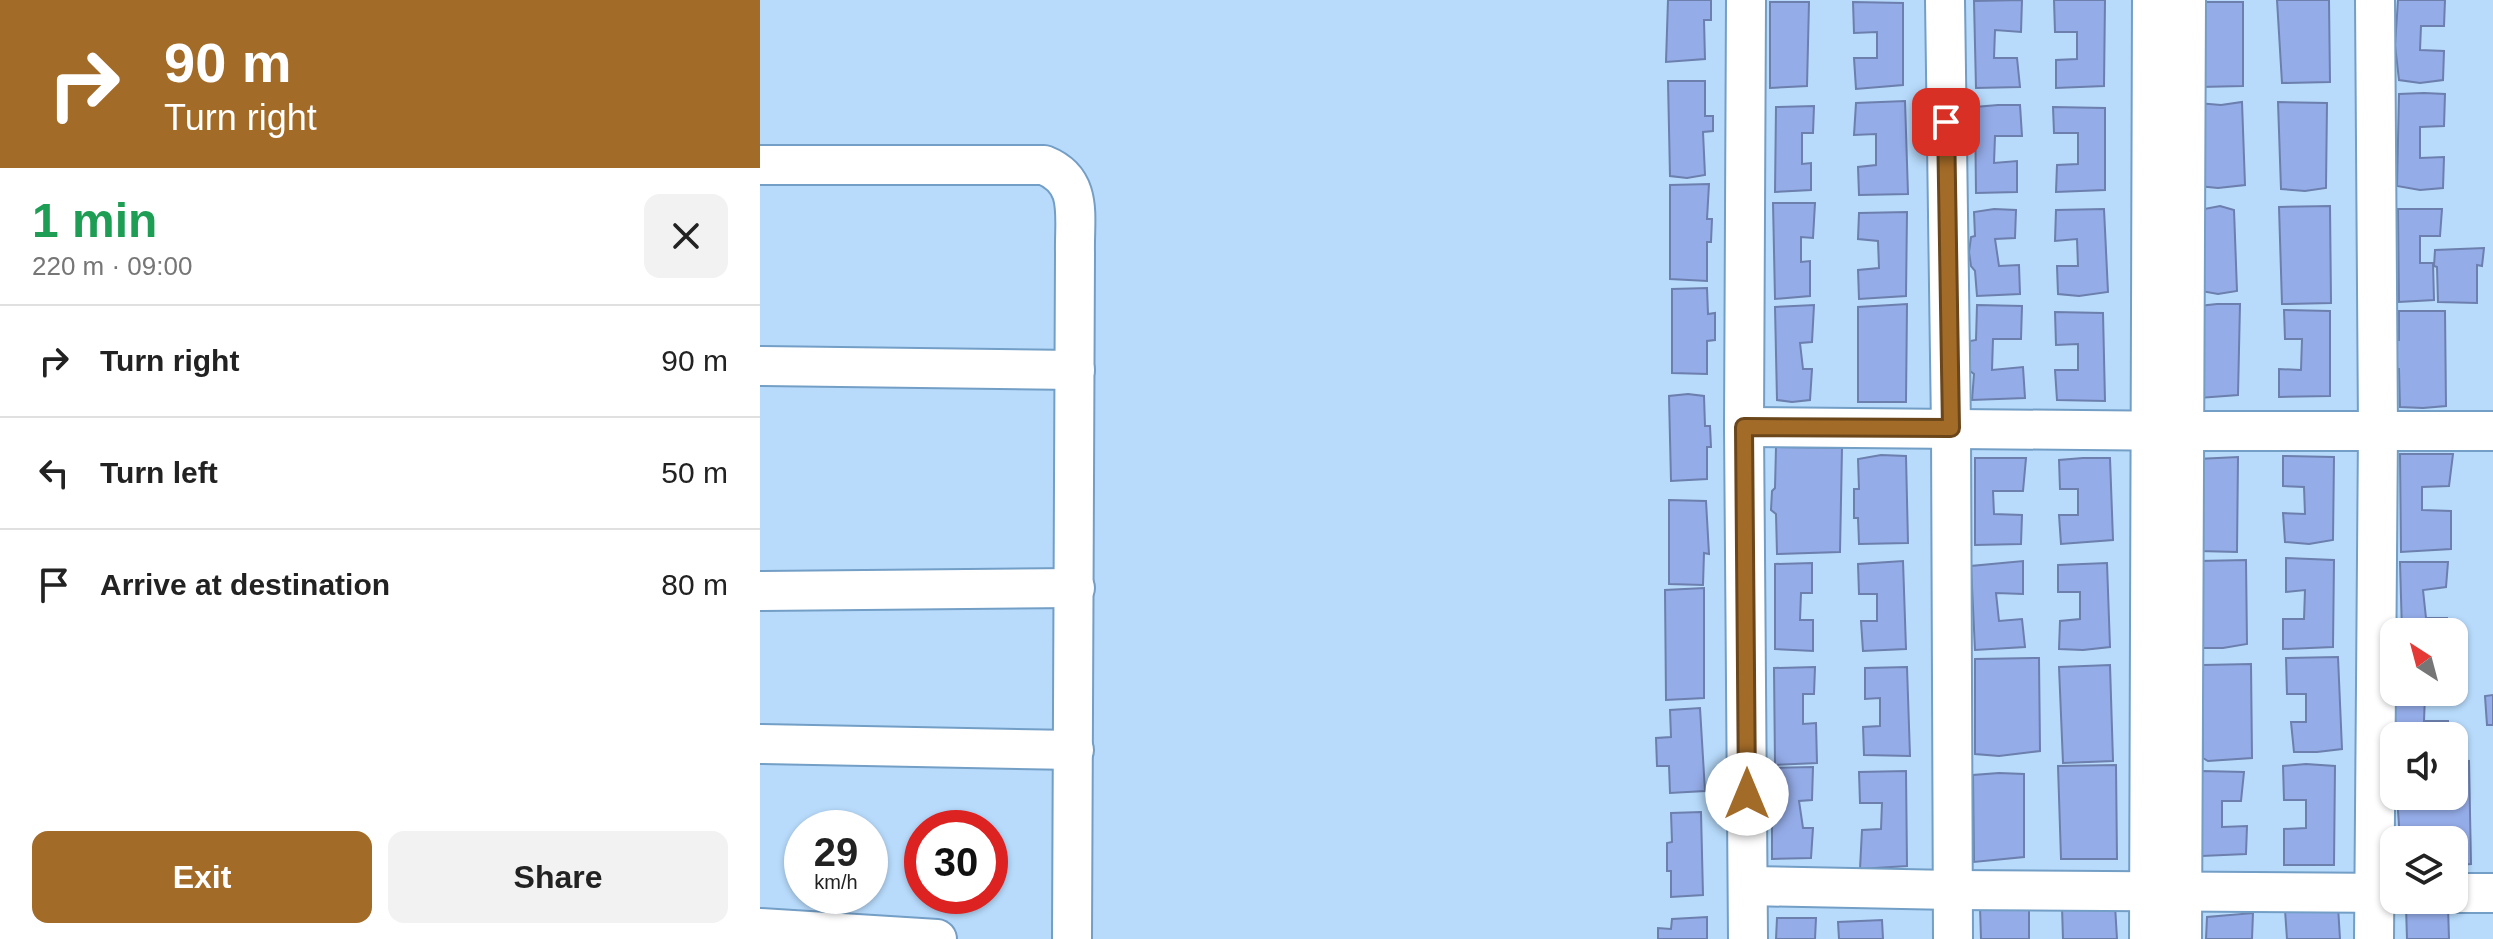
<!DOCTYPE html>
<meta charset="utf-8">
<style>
body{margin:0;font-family:Arial,sans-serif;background:#f2f2f2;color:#222;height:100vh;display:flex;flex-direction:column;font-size:30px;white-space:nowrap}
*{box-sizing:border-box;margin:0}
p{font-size:26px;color:#767676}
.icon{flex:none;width:44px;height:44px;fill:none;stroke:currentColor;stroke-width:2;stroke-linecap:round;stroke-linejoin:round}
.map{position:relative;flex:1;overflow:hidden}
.sheet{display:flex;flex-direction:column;background:#fff;width:760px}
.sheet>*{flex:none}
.hud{background:#a36b28;color:#fff;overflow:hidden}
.needle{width:52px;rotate:324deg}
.tools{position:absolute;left:1620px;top:618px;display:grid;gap:16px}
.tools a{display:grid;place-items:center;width:88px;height:88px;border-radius:16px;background:#fff;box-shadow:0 2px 6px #0004;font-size:40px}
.speed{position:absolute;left:24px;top:810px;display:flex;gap:16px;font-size:40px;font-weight:700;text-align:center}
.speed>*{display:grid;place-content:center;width:104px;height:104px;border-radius:50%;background:#fff;box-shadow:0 2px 6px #0004;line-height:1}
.speed small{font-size:20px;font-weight:400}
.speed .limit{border:12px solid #d22;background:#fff;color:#111}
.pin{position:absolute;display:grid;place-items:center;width:68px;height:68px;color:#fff;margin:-34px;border-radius:16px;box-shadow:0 4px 12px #0006}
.me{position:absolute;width:88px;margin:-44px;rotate:0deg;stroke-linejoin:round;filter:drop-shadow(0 0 6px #0008)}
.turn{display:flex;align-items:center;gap:28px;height:168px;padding:0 32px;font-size:36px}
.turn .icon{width:104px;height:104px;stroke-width:2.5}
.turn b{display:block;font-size:56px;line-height:68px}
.round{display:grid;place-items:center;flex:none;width:84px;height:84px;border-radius:16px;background:#f2f2f2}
.headline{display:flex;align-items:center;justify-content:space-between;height:136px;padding:0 32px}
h1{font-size:48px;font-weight:700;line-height:60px;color:#1e9e55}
.primary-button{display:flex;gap:16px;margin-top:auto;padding:16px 32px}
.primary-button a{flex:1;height:92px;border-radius:16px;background:#a36b28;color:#fff;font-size:32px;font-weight:700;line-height:92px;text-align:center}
.primary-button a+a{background:#f2f2f2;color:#222}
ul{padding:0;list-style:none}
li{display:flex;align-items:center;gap:24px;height:112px;padding:0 32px;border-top:2px solid #e0e0e0}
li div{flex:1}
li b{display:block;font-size:30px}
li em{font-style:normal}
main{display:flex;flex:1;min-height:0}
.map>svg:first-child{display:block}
.building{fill:#94ace8;stroke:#6c7fad;stroke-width:2}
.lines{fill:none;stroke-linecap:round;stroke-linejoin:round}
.minor-casing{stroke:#739ec5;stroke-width:42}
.minor{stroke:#fff;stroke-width:38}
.route-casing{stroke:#6a461a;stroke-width:20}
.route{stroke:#a36b28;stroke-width:14}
</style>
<main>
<section class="sheet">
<div class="hud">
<div class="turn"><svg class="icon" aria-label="right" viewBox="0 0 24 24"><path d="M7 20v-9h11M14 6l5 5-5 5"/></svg><div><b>90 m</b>Turn right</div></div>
</div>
<div class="headline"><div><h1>1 min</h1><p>220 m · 09:00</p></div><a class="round"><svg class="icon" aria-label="close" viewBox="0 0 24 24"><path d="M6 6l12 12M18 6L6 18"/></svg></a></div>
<ul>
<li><svg class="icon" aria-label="right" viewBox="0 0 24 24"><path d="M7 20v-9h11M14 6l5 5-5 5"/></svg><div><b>Turn right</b></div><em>90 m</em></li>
<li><svg class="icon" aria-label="left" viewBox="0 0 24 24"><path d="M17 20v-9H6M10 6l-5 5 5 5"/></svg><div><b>Turn left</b></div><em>50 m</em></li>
<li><svg class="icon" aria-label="arrive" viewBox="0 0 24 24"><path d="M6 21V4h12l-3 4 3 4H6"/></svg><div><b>Arrive at destination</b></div><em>80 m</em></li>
</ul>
<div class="primary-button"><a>Exit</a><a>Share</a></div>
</section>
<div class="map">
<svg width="1733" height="939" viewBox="0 0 1733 939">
<rect width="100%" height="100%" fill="#b8dbfc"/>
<g class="building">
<path d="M908,0h43v20h-7l1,39 -39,3z"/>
<path d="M1262,0l-1,32 -26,-2 -1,28h23l3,29 -44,1 -2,-87z"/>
<path d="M1294,0h51l-1,86 -48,2v-28l21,-1v-27h-22z"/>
<path d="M1517,0h52l1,82 -48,1z"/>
<path d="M1638,0h47l-1,26h-23l-1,24 24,1 -1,29 -23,3 -21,-3 -4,-35z"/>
<path d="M1010,2h39l-2,84 -37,2z"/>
<path d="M1093,2l50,1v82l-47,4 -2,-31h23v-26l-23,1z"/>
<path d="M1436,2h47v84l-43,1z"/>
<path d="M908,81h37v35h8v15l-10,1 2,43 -18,3 -17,-2z"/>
<path d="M1664,93l21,1 -1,32 -24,1v31l24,-1 -1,31 -23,2 -23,-4 2,-92z"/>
<path d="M1145,101l3,93 -49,1 -1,-28 18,-2v-31l-22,1 2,-32z"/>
<path d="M1482,102l3,83 -27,3 -20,-2v-83l23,2z"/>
<path d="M1518,102l49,1 -1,85 -21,3 -24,-2z"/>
<path d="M1238,105h22l2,31h-27l-1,27 23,-2v31l-41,1 -1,-86z"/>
<path d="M1054,106l-1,27h-11v31l9,-1v27l-36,2 1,-85z"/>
<path d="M1293,107l52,1v82l-49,2 1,-27 21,-1v-31h-24z"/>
<path d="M949,184l-2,35h5l-1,23h-4v39l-37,-2v-94z"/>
<path d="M1013,203h42l-2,35 -12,-1v25l9,-1v35l-35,3z"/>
<path d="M1460,206l14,4 3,81 -19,3 -17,-3 -2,-81z"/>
<path d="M1570,206l1,97 -49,1 -3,-97z"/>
<path d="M1234,209l22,1 -1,28 -20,1 4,27 20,-1 1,29 -43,2 -2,-25 -4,-5 -2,-14 2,-15 4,-1 -1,-24z"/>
<path d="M1344,209l4,83 -29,4 -21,-2 -1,-28h21l-1,-27 -22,2 1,-31z"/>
<path d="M1638,209h44l-2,27h-20v27h13l1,37 -35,2z"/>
<path d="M1147,212l-1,84 -47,3 -1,-29 21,-2 -1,-27 -20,-2 1,-26z"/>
<path d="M1724,248l-2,18 -5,-1v38l-39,-1 -1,-35 -3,-1 1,-16z"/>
<path d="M947,288l1,26 7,-1v27l-8,1v33l-35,-1v-84z"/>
<path d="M1147,304l-1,98h-48v-95z"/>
<path d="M1457,304h23l-2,91 -39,3v-92z"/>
<path d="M1054,305l-2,37 -12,1 3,26h9l-2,31 -18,2 -15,-2 -2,-93z"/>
<path d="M1217,305l45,1 -1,33h-28l-1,31 31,-3 2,31 -53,2 2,-26 -4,-3v-30l6,-1z"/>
<path d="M1524,310l46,1v85l-51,1v-28l22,1 1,-31h-17z"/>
<path d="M1639,311h46l1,95 -23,2 -23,-1 -1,-38h-4v-29h4z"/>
<path d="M1295,312l48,1 2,88 -48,-1 -2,-30h23v-26l-22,1z"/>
<path d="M928,394l16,2 1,30h5l1,21h-4v32l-36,2 -2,-85z"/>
<path d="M1016,447l66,1 -2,104 -63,2 -1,-40 -5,-4 1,-19 3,-3z"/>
<path d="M1640,454h53l-4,32 -27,1v23l29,1v38l-50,3z"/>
<path d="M1121,455l25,1 2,87 -49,1 -1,-26h-4v-29h5l-1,-30z"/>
<path d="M1523,456l51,1 -1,83 -24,4 -24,-2 -2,-29 22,1 -1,-27 -21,-1z"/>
<path d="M1478,457l-1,95 -38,-1 -2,-92z"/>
<path d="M1215,458h51l-3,33h-30l1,23 28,1 -1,29 -46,1z"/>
<path d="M1323,458h27l3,82 -52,4 -2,-29h19v-26h-18l-1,-29z"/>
<path d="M909,500l37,1 3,53 -5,-1 -1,32 -34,-1z"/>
<path d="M1526,558l48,2 -1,87 -50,2v-30h21l1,-29 -19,2z"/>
<path d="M1486,560l1,84 -24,4h-21l-3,-87z"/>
<path d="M1143,561l3,88 -43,2 -2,-30h16v-27h-18l-1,-30z"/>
<path d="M1263,561v33l-27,-1 3,28 23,-2 3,28 -50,3 -4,-84z"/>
<path d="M1640,562h48l-2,25 -23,3 3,28h21v14h-45z"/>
<path d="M1052,563v30h-11l-1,27h13v31l-38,-2v-85z"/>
<path d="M1347,563l3,84 -27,3 -24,-1 1,-28 20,-2v-27h-22v-27z"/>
<path d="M944,588v110l-38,2 -1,-110z"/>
<path d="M1578,657l4,92 -25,3h-23l-3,-30h15v-28h-19l-1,-36z"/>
<path d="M1279,658l1,93 -41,5 -24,-2v-95z"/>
<path d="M1491,664l1,94 -44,3 -5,-3v-93z"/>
<path d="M1350,665l3,96 -50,2 -4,-96z"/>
<path d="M1055,667l-1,27h-11v30l13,-1 1,40 -42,2 -1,-97z"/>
<path d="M1147,667l3,89 -46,-1 -1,-28 17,-1v-28l-15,1v-31z"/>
<path d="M1634,692h54v3h-23l-1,26h24l1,15h-55z"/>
<path d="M1733,695v30h-6l-2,-29z"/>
<path d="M940,708l5,83 -35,2 -1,-27h-12l-1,-28 15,-1 -1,-27z"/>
<path d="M1694,760l15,1 2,103 -17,1v-25h-54l-3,-44h57z"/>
<path d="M1546,764l29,2 -1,99h-50v-36l22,-1v-28h-22l-1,-34z"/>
<path d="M1356,765l1,94h-56l-3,-93z"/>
<path d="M1053,767l-1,33 -13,1 4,27h10l-2,30 -39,1v-91z"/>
<path d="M1146,771l1,95 -47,3 2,-39 19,-1 1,-26h-22l-1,-31z"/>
<path d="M1442,771l42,1 -3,29h-19v26l25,-1 -1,28 -44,2z"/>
<path d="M1239,773l25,1v83l-50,5 -1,-87z"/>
<path d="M941,812l2,83 -32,2v-26h-4v-28l5,-1 -1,-29z"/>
<path d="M1269,904v35h-48l-1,-32z"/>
<path d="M1355,905l2,34h-54l-1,-32z"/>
<path d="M1578,906l2,33h-53l-2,-29z"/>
<path d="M1646,906h42l1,33h-42z"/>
<path d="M1493,913l-1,26h-46l1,-22z"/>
<path d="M947,917v22h-49v-11l13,1 1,-10z"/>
<path d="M1017,918h39l-1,21h-39z"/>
<path d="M1122,920l1,19h-44l-1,-17z"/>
</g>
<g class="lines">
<defs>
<g id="minor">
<path d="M986,0l-2,427 4,512"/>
<path d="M1185,0l6,428 2,511"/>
<path d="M0,165h284c40,16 30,52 31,88l-3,686"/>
<path d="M0,366l315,4"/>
<path d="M984,427l441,4h308"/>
<path d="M0,591l315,-3"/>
<path d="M0,744l314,6"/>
<path d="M988,886l204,4 442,3"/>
<path d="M1694,893h39"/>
<path d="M0,928l177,11"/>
<path d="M1389,939l3,-939"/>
<path d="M1422,939l4,-939"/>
<path d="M1614,939l4,-509 -3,-430"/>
</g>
</defs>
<use href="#minor" class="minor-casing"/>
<use href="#minor" class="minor"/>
</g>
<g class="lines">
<defs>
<path id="route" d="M987,794l-3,-367 207,1 -5,-306"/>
</defs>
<use href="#route" class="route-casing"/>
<use href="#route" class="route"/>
</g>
</svg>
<div class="tools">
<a><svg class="needle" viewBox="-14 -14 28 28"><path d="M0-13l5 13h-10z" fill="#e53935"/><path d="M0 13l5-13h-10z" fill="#767676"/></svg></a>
<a><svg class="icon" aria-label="sound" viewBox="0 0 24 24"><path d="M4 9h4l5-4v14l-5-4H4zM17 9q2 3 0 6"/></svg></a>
<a><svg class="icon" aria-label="layers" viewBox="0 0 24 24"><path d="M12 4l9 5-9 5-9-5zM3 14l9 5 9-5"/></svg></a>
</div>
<div class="speed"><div>29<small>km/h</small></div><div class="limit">30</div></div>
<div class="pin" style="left:1186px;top:122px;background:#d93025"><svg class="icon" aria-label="arrive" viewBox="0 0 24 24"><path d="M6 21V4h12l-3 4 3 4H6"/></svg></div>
<svg class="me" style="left:987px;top:794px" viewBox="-20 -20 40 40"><circle r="19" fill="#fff"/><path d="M0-13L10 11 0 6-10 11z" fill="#a36b28"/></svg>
</div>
</main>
